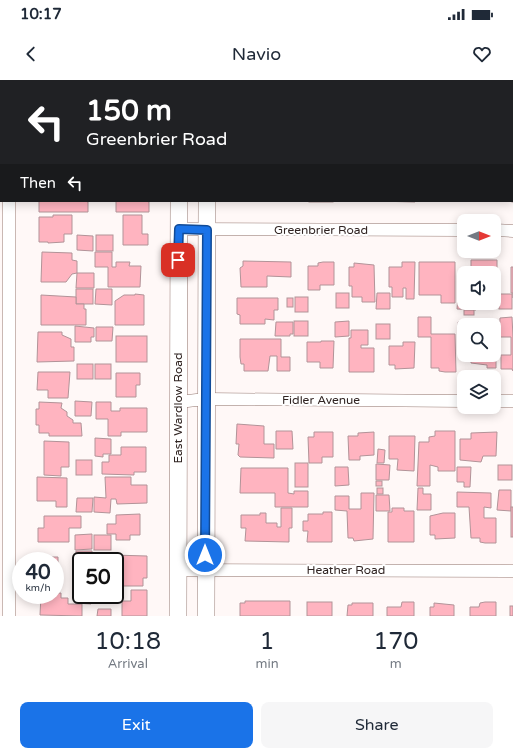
<!DOCTYPE html>
<style>
body{margin:0;font-family:"Varela Round",sans-serif;background:#f6f6f7;color:#1f2937;height:100vh;display:flex;flex-direction:column;font-size:15px;white-space:nowrap}
*{box-sizing:border-box;margin:0}
p{font-size:13px;color:#747a83}
.icon{flex:none;width:22px;height:22px;fill:none;stroke:currentColor;stroke-width:2;stroke-linecap:round;stroke-linejoin:round}
.map{position:relative;height:536px;overflow:hidden}
.sheet{display:flex;flex-direction:column;background:#fff;flex:1}
.sheet>*{flex:none}
.banner{position:absolute;left:0px;top:0px;width:513px;height:122px;box-shadow:0 2px 10px #0003;background:#202124;color:#fff;overflow:hidden}
.needle{width:26px;rotate:90deg}
.controls{position:absolute;left:457px;top:134px;display:grid;gap:8px}
.controls a{display:grid;place-items:center;width:44px;height:44px;border-radius:8px;background:#fff;box-shadow:0 2px 10px #0003;font-size:20px}
.speed{position:absolute;left:12px;top:472px;display:flex;gap:8px;font-size:20px;font-weight:700;text-align:center}
.speed>*{display:grid;place-content:center;width:52px;height:52px;border-radius:50%;background:#fff;box-shadow:0 2px 10px #0003;line-height:1}
.speed small{font-size:10px;font-weight:400}
.speed .limit{border:2px solid #111;border-radius:6px;background:#fff;color:#111}
.pin{position:absolute;display:grid;place-items:center;width:34px;height:34px;color:#fff;margin:-17px;border-radius:8px;box-shadow:0 2px 6px #0006}
.me{position:absolute;width:44px;margin:-22px;rotate:0deg;stroke-linejoin:round;filter:drop-shadow(0 0 3px #0008)}
.turn{display:flex;align-items:center;gap:14px;height:84px;padding:0 20px;font-size:18px}
.turn .icon{width:52px;height:52px;stroke-width:2.5}
.turn b{display:block;font-size:28px;line-height:34px}
.then{display:flex;align-items:center;height:38px;padding:0 20px;background:#0003;gap:8px;font-size:15px}
.eta{display:flex;justify-content:space-evenly;align-items:center;height:68px;text-align:center}
.eta b{font-size:24px;font-weight:600;line-height:28px}
.primary-button{display:flex;gap:8px;margin-top:auto;padding:8px 20px}
.primary-button a{flex:1;height:46px;border-radius:8px;background:#1a73e8;color:#fff;font-size:16px;font-weight:600;line-height:46px;text-align:center}
.primary-button a+a{background:#f6f6f7;color:#1f2937}
.status{display:flex;justify-content:space-between;align-items:center;height:28px;padding:0 20px;background:#fff;direction:ltr}
.status svg{height:11px;fill:currentColor}
header{display:flex;justify-content:space-between;align-items:center;height:52px;padding:0 20px;background:#fff;font-size:18px;font-weight:600}
.map>svg:first-child{display:block}
.building{fill:#ffb4c0;stroke:#b29398}
.lines{fill:none;stroke-linecap:round;stroke-linejoin:round}
.lane-casing{stroke:#957871;stroke-width:7}
.street-casing{stroke:#957871;stroke-width:13}
.secondary-casing{stroke:#957871;stroke-width:18}
.lane{stroke:#fff;stroke-width:6}
.street{stroke:#fff;stroke-width:12}
.secondary{stroke:#fff;stroke-width:17}
.route-casing{stroke:#114b97;stroke-width:10}
.route{stroke:#1a73e8;stroke-width:7}
.labels{text-anchor:middle;dominant-baseline:central;stroke-width:4;stroke-linejoin:round;paint-order:stroke}
.street-label{font-size:12px;fill:#302422;stroke:#fff}
</style>
<div class="status"><b>10:17</b><svg viewBox="0 0 49 12"><path d="M0 12V9h3v3zM5 12V6h3v6zM10 12V3h3v9zM15 12V0h3v12zM26 1h20v11H26zM47 4h2v5h-2z"/></svg></div>
<header><svg class="icon" aria-label="back" viewBox="0 0 24 24"><path d="M15 5l-7 7 7 7"/></svg>Navio<svg class="icon" aria-label="heart" viewBox="0 0 24 24"><path d="M12 20l-8-8c-3-5 5-10 8-4 3-6 11-1 8 4z"/></svg></header>
<div class="map">
<svg width="513" height="536" viewBox="0 0 513 536">
<rect width="100%" height="100%" fill="#fff8f7"/>
<g class="building">
<rect x="512" y="98" width="1" height="24"/>
<path d="M39,121h46l3,1v10h-49z"/>
<path d="M116,121h31l2,1v10h-33z"/>
<rect x="309" y="121" width="24" height="1"/>
<path d="M377,121h38v1z"/>
<path d="M53,135h19v19h-8v8l-16,1v-1h-9v-25h14z"/>
<path d="M123,135h19v19h6v11h-25z"/>
<path d="M77,155l16,1v15l-16,-1z"/>
<rect x="96" y="155" width="17" height="16"/>
<path d="M42,172l30,1v7l5,1v12l-5,1 -6,8h-25z"/>
<path d="M95,172h17v15h4v-5h14l-1,4h12l-1,21h-32v-20h-13z"/>
<path d="M471,180h26v32h-3v-19h-23z"/>
<path d="M243,181l48,1v15l-24,-1v11h-26l-1,-19 3,-2z"/>
<path d="M323,182h11v23h-14v5h-12v-24h10v-3z"/>
<path d="M402,182h13l-1,37h-8v-11h-3v9h-11v-10h-3v-20h13z"/>
<path d="M419,182h36v41h-14v-8h-22z"/>
<path d="M354,183l20,2 1,37h-13v-5h-10v-11h-3v-19h5z"/>
<path d="M511,187h2v31v-5h-2z"/>
<path d="M77,193h17v15h-18z"/>
<rect x="76" y="209" width="17" height="15"/>
<path d="M96,209h16v16l-17,-1z"/>
<rect x="336" y="213" width="13" height="15"/>
<path d="M377,213h13v16h-14z"/>
<path d="M135,214l9,1v30h-29v-24l9,-6h11z"/>
<rect x="499" y="214" width="13" height="15"/>
<path d="M41,215l35,2v7h8v5h2v16h-45z"/>
<path d="M458,215h6v8h12v7l-19,-1z"/>
<path d="M494,215h2v13h-15v-5h13z"/>
<rect x="295" y="217" width="13" height="15"/>
<path d="M237,218h41v12h-4v10l-9,-1v5h-25v-9l-3,-1z"/>
<rect x="287" y="218" width="6" height="9"/>
<rect x="464" y="230" width="10" height="5"/>
<path d="M418,237h13v17h24l1,38h-11l-6,-1v-3h-8v-31h-13z"/>
<path d="M512,237l1,20v34l-1,-2h-11v-14h10v-18h-12l1,-19z"/>
<rect x="294" y="241" width="14" height="15"/>
<path d="M349,241v15l-14,1v-15z"/>
<path d="M276,242h17v12h-3v2h-15z"/>
<path d="M458,242h20v3h-14v12h-6z"/>
<rect x="376" y="244" width="14" height="15"/>
<path d="M75,246l19,2v9h-3v5h-16z"/>
<path d="M96,247h17l-1,14h-16z"/>
<path d="M351,250h17v15h-7v3h13v24h-25v-34h2z"/>
<path d="M38,252h24v3l9,4v8h3v14l-37,1z"/>
<rect x="116" y="256" width="31" height="26"/>
<path d="M240,259h41v18h9v14h-13v-15h-7l-2,15h-24v-7h-3l-1,-7z"/>
<path d="M321,261h13l-1,27h-13v-6h-13v-20h14z"/>
<path d="M403,262h12l-1,26 -19,1v-4h-6v-19h14z"/>
<path d="M494,263h2v25h-9v-3l-16,-2v-8h23z"/>
<rect x="77" y="284" width="16" height="15"/>
<rect x="95" y="284" width="16" height="15"/>
<path d="M38,292h32l-2,26h-20v-8h-11z"/>
<path d="M116,293h24v12h-4v12h-20z"/>
<path d="M75,321l17,1 -1,14h-16z"/>
<path d="M39,322l23,1 -1,5 6,4v4l6,4v3h8l1,13h-33v-3h-10v-8h-3v-16h3z"/>
<path d="M96,322h15v9h9v-3h27v24h-26v4h-13v-17h-12z"/>
<path d="M237,344l27,2v18h10v14l-34,-1 -2,-2 1,-11h-3z"/>
<path d="M276,351h16l1,18h-17z"/>
<path d="M435,351h20v40h-17v-4l-8,-2v21h-13l2,-44h10v-5l6,-1z"/>
<path d="M314,352h19v25h-11v6h-13l-1,-26h6z"/>
<path d="M374,352v23l-14,1v4h-11l-1,-24h10v-3z"/>
<path d="M497,352l-1,24h-13l-2,6 -21,-2v-21h11v-6z"/>
<path d="M389,356h26l-1,35 -17,-1 1,-11h-9z"/>
<path d="M95,358l16,1v15h-8v3l-8,-1z"/>
<path d="M44,361l25,1v25h-8v9l-17,-1z"/>
<path d="M121,367h25v25h-12v3l-32,-1v-12h7v-7h12z"/>
<path d="M378,369l7,1 -1,13h-7z"/>
<rect x="76" y="380" width="16" height="15"/>
<rect x="295" y="383" width="13" height="24"/>
<path d="M376,384l14,1 -1,15h-13z"/>
<rect x="498" y="385" width="14" height="15"/>
<path d="M335,387h13l1,18 -14,1z"/>
<path d="M457,387h14l-1,20h-6v-5h-7z"/>
<path d="M241,388h47v25l6,1v-3h14v16h-33v-14h-35z"/>
<path d="M37,397l30,1v29h-11v-6h-19z"/>
<path d="M105,397h26v8h16v18l-30,1 -1,-5h-5l-1,14 -16,-1v-15l12,1z"/>
<rect x="376" y="401" width="6" height="5"/>
<rect x="377" y="408" width="6" height="6"/>
<path d="M418,408h5v6h8v16h-14z"/>
<path d="M499,410h12v21l-14,-1z"/>
<path d="M457,412l34,1v15l-7,-1v11h12v25h-11l-5,-1v-4h-9l-2,-31h-12z"/>
<path d="M361,413h13l-1,46 -19,2 -1,-3h-5l-1,-27 -12,-1v-14h14v13h12z"/>
<path d="M376,415h13l1,16h-14z"/>
<path d="M77,418h16l-1,14h-16z"/>
<rect x="511" y="427" width="2" height="30"/>
<path d="M281,428h11v20h-3v14l-44,-1 1,-13h-5v-13h19v-2h6v10h11v4h4z"/>
<path d="M392,428h12v3h10v31h-26v-30h4z"/>
<path d="M323,432h9v30h-25l1,-11h-5v-10h5v-7h15z"/>
<path d="M443,433h12v25l-20,1v-4h-5v-19z"/>
<path d="M140,434v21h-10v5h-14v-6h-9v-10h9v-9z"/>
<path d="M44,436h37v12h-12v14h-31v-14h6z"/>
<path d="M92,454v15l-17,1v-15z"/>
<rect x="94" y="455" width="17" height="15"/>
<path d="M76,471h16v10h-11v5h-5z"/>
<path d="M112,475l35,1v22h-4v8h-28v-25h-3z"/>
<path d="M40,477h18v29h-3v-25h-15z"/>
<path d="M75,509h6v6h10v9l-16,-1z"/>
<path d="M131,510h16v26h-25v-13l1,-2h8z"/>
<path d="M55,513h6v5h7v6h14v12l-42,-1 1,-20h14z"/>
<path d="M245,521h45v15h-50v-13h5z"/>
<rect x="307" y="522" width="25" height="14"/>
<path d="M402,522h12v14h-27v-9h14z"/>
<path d="M485,522h11v14h-26v-9h9l1,-4z"/>
<path d="M352,523h21v13h-26l1,-11h4z"/>
<path d="M434,523l20,2v11h-24v-9h4z"/>
<rect x="510" y="526" width="3" height="10"/>
<path d="M98,529h13v7h-14z"/>
</g>
<g class="lines">
<defs>
<path id="lane" d="M0,93h1"/>
<g id="street">
<path d="M9,1v-1"/>
<path d="M9,121v415"/>
<path d="M179,149l285,1"/>
<path d="M494,150l19,1"/>
<path d="M494,321h19"/>
<path d="M178,322l28,-3 258,2"/>
<path d="M178,490l335,1"/>
</g>
<g id="secondary">
<path d="M179,0v1"/>
<path d="M207,0v1"/>
<path d="M178,536l1,-415"/>
<path d="M206,536l1,-415"/>
</g>
</defs>
<use href="#lane" class="lane-casing"/>
<use href="#street" class="street-casing"/>
<use href="#secondary" class="secondary-casing"/>
<use href="#lane" class="lane"/>
<use href="#street" class="street"/>
<use href="#secondary" class="secondary"/>
</g>
<g class="lines">
<defs>
<path id="route" d="M178,180l1,-31 28,1 -2,325"/>
</defs>
<use href="#route" class="route-casing"/>
<use href="#route" class="route"/>
</g>
<g class="labels">
<g class="street-label">
<text x="321" y="150">Greenbrier Road</text>
<text x="321" y="320">Fidler Avenue</text>
<text transform="translate(178 328) rotate(-90)">East Wardlow Road</text>
<text x="346" y="490">Heather Road</text>
</g>
</g>
</svg>
<div class="controls">
<a><svg class="needle" viewBox="-14 -14 28 28"><path d="M0-13l5 13h-10z" fill="#e53935"/><path d="M0 13l5-13h-10z" fill="#747a83"/></svg></a>
<a><svg class="icon" aria-label="sound" viewBox="0 0 24 24"><path d="M4 9h4l5-4v14l-5-4H4zM17 9q2 3 0 6"/></svg></a>
<a><svg class="icon" aria-label="search" viewBox="0 0 24 24"><circle cx="10" cy="10" r="6"/><path d="M15 15l6 6"/></svg></a>
<a><svg class="icon" aria-label="layers" viewBox="0 0 24 24"><path d="M12 4l9 5-9 5-9-5zM3 14l9 5 9-5"/></svg></a>
</div>
<div class="speed"><div>40<small>km/h</small></div><div class="limit">50</div></div>
<div class="pin" style="left:178px;top:180px;background:#d93025"><svg class="icon" aria-label="arrive" viewBox="0 0 24 24"><path d="M6 21V4h12l-3 4 3 4H6"/></svg></div>
<svg class="me" style="left:205px;top:475px" viewBox="-20 -20 40 40"><circle r="17" fill="#1a73e8" stroke="#fff" stroke-width="3"/><path d="M0-11L8 9 0 5-8 9z" fill="#fff"/></svg>
<div class="banner">
<div class="turn"><svg class="icon" aria-label="left" viewBox="0 0 24 24"><path d="M17 20v-9H6M10 6l-5 5 5 5"/></svg><div><b>150 m</b>Greenbrier Road</div></div>
<div class="then">Then<svg class="icon" aria-label="left" viewBox="0 0 24 24"><path d="M17 20v-9H6M10 6l-5 5 5 5"/></svg></div>
</div>
</div>
<section class="sheet">
<div class="eta">
<div><b>10:18</b><p>Arrival</p></div>
<div><b>1</b><p>min</p></div>
<div><b>170</b><p>m</p></div>
</div>
<div class="primary-button"><a>Exit</a><a>Share</a></div>
</section>
